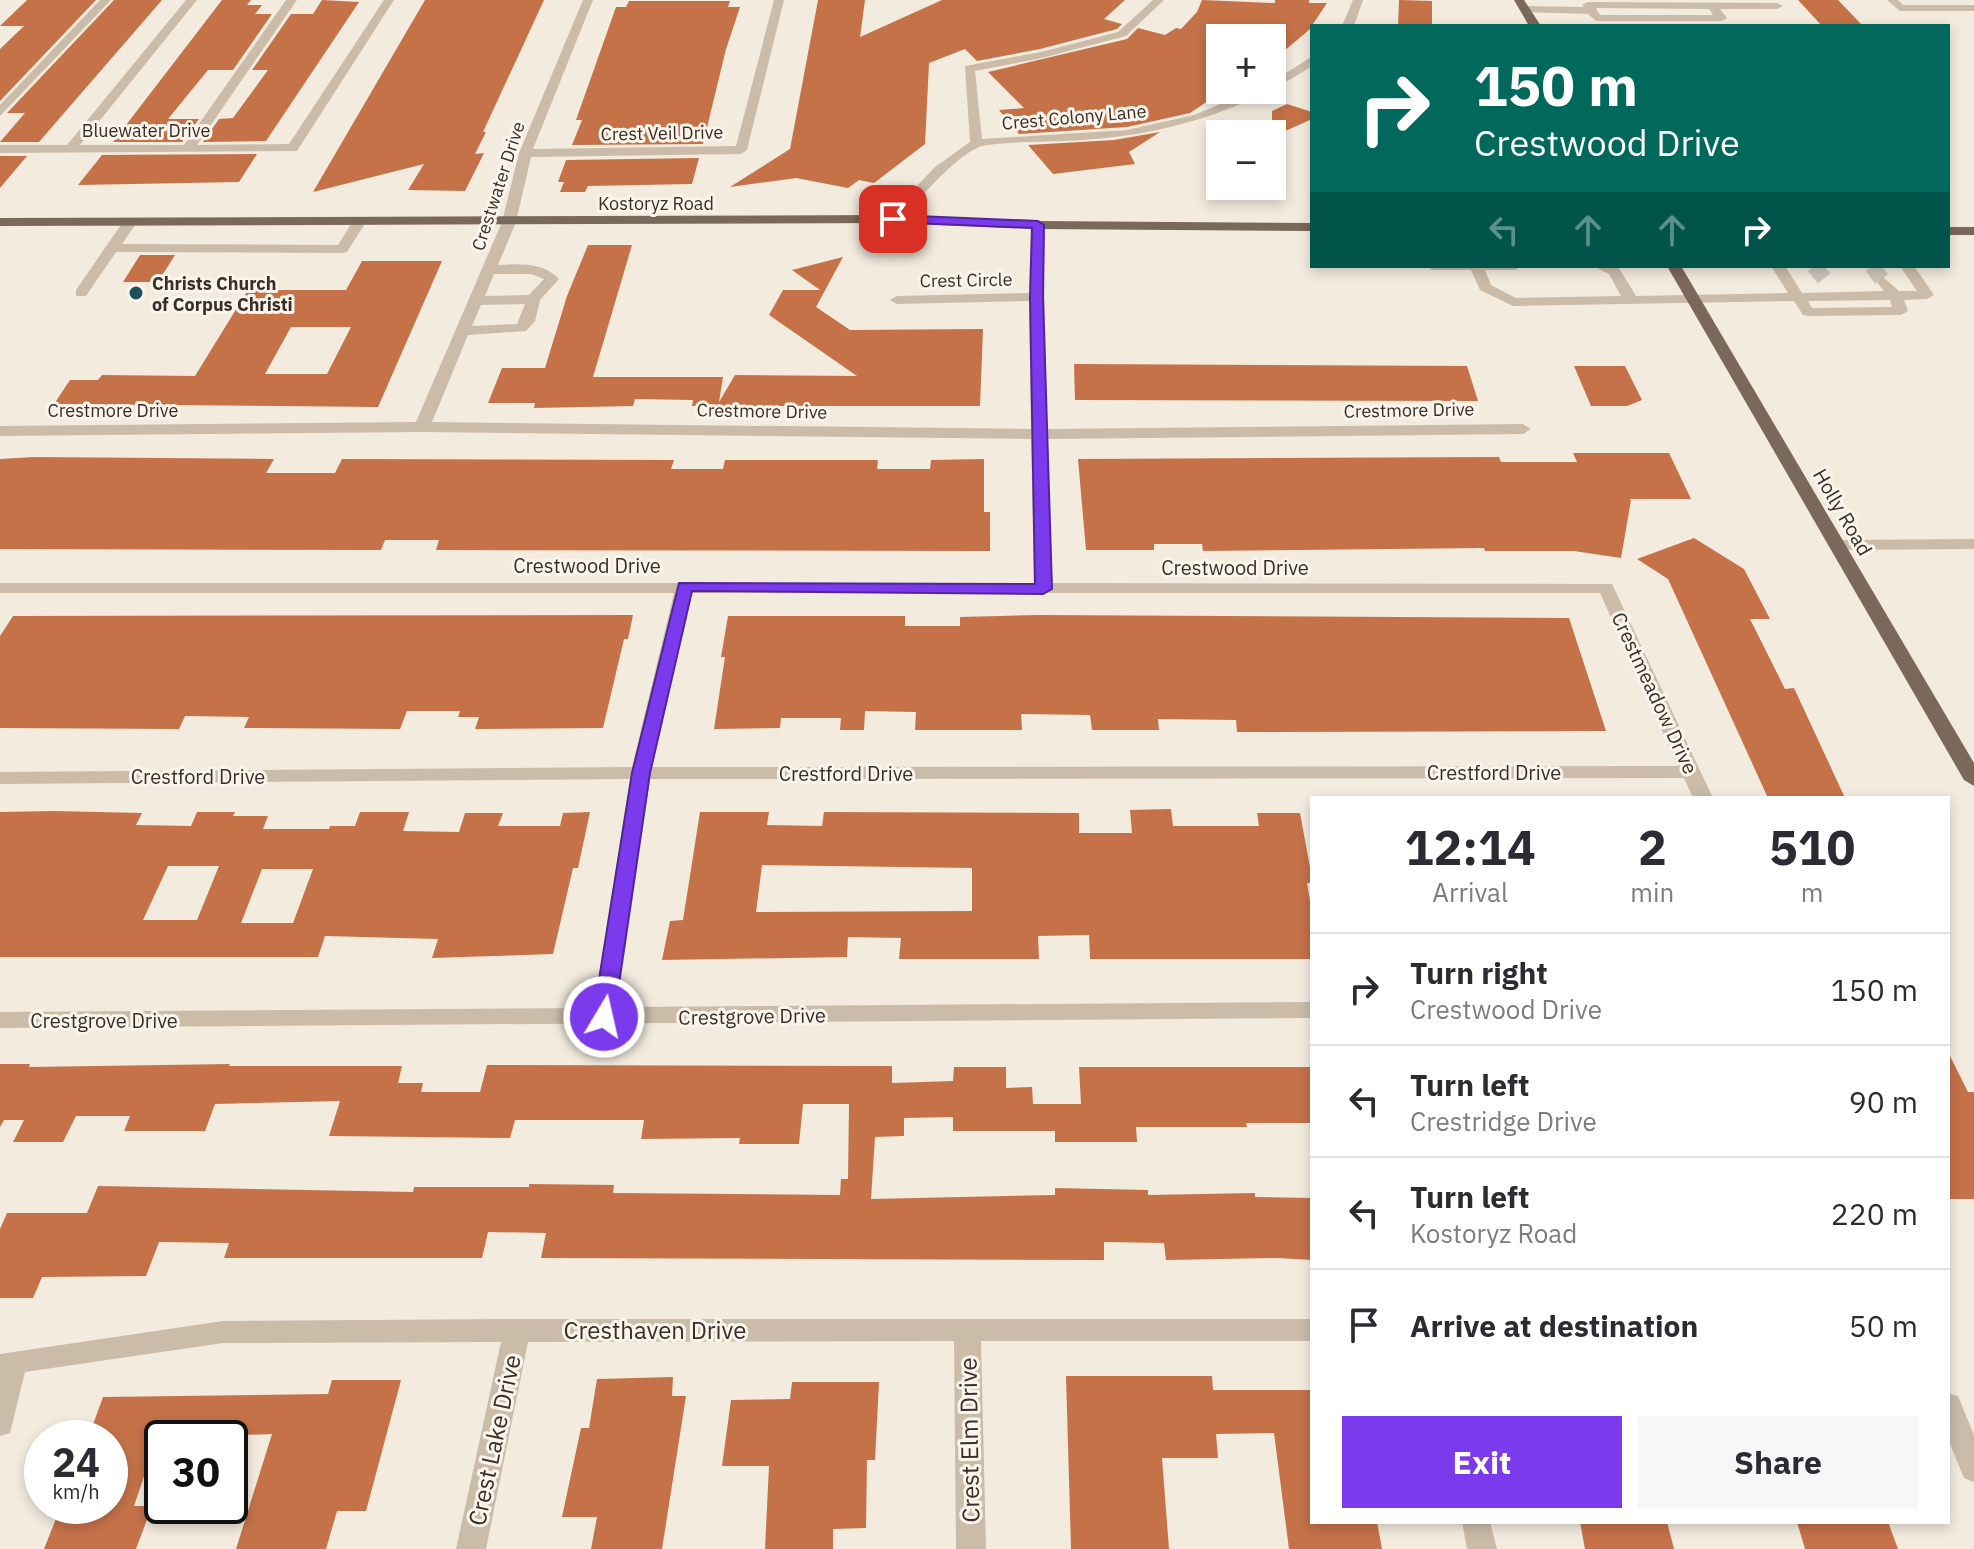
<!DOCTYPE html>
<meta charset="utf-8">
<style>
body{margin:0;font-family:"IBM Plex Sans",sans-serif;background:#f7f7f7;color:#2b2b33;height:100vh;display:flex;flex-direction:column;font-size:30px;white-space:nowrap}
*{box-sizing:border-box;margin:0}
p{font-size:26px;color:#7c7c81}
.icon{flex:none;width:44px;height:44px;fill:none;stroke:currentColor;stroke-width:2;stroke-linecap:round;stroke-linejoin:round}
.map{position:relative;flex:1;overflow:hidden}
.side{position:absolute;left:1310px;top:796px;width:640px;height:728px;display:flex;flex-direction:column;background:#fff;border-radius:0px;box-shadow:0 4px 12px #0003}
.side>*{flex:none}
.banner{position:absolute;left:1310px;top:24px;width:640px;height:244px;border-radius:0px;box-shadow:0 4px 12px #0003;background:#00695c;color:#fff;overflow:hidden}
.fabs{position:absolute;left:1206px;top:24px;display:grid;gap:16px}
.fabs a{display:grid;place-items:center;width:80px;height:80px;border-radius:0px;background:#fff;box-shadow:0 4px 12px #0003;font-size:40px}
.speed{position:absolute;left:24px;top:1420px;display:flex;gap:16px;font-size:40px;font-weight:700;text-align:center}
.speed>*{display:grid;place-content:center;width:104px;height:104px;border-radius:50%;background:#fff;box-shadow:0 4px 12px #0003;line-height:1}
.speed small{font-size:20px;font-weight:400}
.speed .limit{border:4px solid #111;border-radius:12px;background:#fff;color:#111}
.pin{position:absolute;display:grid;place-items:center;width:68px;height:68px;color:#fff;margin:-34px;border-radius:16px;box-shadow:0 4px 12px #0006}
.me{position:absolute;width:88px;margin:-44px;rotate:9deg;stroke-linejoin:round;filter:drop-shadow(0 0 6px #0008)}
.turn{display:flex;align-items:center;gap:28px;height:168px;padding:0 32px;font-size:36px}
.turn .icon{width:104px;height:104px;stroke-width:2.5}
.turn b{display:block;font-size:56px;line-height:68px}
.lanes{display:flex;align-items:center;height:76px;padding:0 32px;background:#0003;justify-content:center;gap:40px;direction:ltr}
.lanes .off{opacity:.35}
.eta{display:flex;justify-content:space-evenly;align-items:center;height:136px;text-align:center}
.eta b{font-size:48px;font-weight:700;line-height:56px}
.primary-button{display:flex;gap:16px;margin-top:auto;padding:16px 32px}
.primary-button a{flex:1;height:92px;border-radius:0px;background:#7c3aed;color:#fff;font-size:32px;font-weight:700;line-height:92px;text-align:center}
.primary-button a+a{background:#f7f7f7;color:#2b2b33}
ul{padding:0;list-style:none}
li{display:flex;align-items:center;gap:24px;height:112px;padding:0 32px;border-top:2px solid #e1e1e2}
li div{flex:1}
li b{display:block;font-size:30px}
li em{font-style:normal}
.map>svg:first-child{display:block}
.building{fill:#c57249;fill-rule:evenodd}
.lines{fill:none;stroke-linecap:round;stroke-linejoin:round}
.minor-tunnel{stroke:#cec5ba;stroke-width:16;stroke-dasharray:16 8;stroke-linecap:butt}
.minor{fill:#cbbcaa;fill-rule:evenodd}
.major{fill:#7a685b;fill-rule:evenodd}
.route{fill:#7c3aed;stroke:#51269a;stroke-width:2}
.poi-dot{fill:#1f515a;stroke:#faf4eb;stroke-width:3}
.labels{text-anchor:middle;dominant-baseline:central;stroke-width:6;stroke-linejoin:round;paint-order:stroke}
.far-street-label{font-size:18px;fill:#382f29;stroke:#faf4eb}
.far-poi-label{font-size:18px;font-weight:bold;fill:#382f29;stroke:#faf4eb;text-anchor:start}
.street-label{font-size:20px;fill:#382f29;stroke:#faf4eb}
.near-street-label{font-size:24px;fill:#382f29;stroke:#faf4eb}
</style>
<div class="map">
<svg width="1974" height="1549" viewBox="0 0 1974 1549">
<rect width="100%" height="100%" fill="#f3ebde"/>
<g class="building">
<path d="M27,0h69l-96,101v-52l24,-23h-24z"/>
<path d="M114,0h48l-123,142h-39l25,-29h-18z"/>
<path d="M222,0h29l-4,5h15l-7,9h17l-39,56h-25l-40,49h31l-17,23h-69z"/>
<path d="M322,0l37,2 -93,139 -63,1 16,-23 14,-1 35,-48h-16l39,-56h22z"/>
<path d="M425,0h119l-61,132h3l-11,22 9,-1 -19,38 -57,-1 16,-26 -111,28z"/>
<path d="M818,0h47l-5,37 82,-37h183l-21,19 18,5 -5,5 -77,20 -63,12 -12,-12 -36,14 -4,81 -51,39 -15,-3 -11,8 -52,-10 -66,9 60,-38z"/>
<path d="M1202,0l73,3v-3h34v3h18l-18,27 -37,31v-23h-52v55l-30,20 -63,14 -108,7 -20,-24 25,-2 -36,-36 139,-33 11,-11 27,7 11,-7 5,1 16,-17z"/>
<path d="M1399,0l33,1v25h-34z"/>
<path d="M1798,0h40l25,26h-41z"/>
<path d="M629,1h101l-2,6h12l-14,42 -23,95 -131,1 10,-25h-6l40,-113h10z"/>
<path d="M1287,104l25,8v7l-40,18v-26z"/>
<path d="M1160,132l-31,20 6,12 -82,10 -25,-29 86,-5z"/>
<path d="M257,154l-18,28 -161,3 24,-30z"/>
<path d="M0,156h27l-27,32z"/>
<path d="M699,158l-7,26 -104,2 -3,6h-25l4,-10h-6l8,-22z"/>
<path d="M588,245h44l-39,132h130l-4,25 16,-27 122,1 -88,-61 14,-25h37l-28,-20 51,-13 -27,50 34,23 133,-1 -3,77h-288l1,-6 -58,-1 -2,7 -99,2 1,-5h-47l14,-35h43l22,-72z"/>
<path d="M140,255h35l-17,27h-35z"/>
<path d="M362,261h80l-64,146 -324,-3 16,-24h28l4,-5 93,1 53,-86h98zM291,327h60l-24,47h-62z"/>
<path d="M1074,364l393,2 11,35 -403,-1z"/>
<path d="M1574,366h51l17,34 -15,6h-36z"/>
<path d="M1573,453h96l22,46h-62l2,1 -10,58 -47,-7h-89l-1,-3 -281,3 -1,-7h-48v6h-68l-8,-91 421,-2 2,5h76z"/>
<path d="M34,457l240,2 -8,14h69l7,-14 332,1 -3,9h52l2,-9h153l-1,9h53l1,-9 53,-1v53h6v39l-554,-1 3,-10h-54l-4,10 -381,-1v-90z"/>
<path d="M1694,538l50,31 26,50h-20l35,70 9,-1 51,110h-77l-100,-219 -31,-20z"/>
<path d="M633,615l-5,24h-4l-21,89 -128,1 4,-12h-21l2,-6h-53l-7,18 -156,-1 5,-11 -64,-1 -6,13 -179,-1v-92l13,-20z"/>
<path d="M1038,615l531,3 37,113 -369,1 -1,-12 -78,-1 1,11h-67l-2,-15 -69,-1 1,16h-107l1,-18 -51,-1 -1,19h-24l1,-12h-60l-1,10 -66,1 11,-72h-4l7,-41h177v10h55v-9z"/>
<path d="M1171,809l2,17h86l-2,-13h43l12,65v5h-5l5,30v46h-222l-1,-24 -51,1 1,23h-140l2,-21 -53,-1 -1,20 -185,3 8,-39 13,-1 17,-108h69l-2,13 55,1 2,-14 255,1v20h53l-2,-23zM762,865l210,3v43l-216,1z"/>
<path d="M53,811l89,2 -6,12 55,1 6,-14h38l-2,4h35l-5,13h66l1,-3h25l5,-14h49l-6,19 56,1 6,-19h38l-5,13h62l3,-13 27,-1 -12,56h-5l-20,86 -121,4 6,-19 -113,-3 -7,21h-318v-145zM168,866h51l-22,54h-54zM262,869h51l-20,54h-52z"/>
<path d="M1948,1052l20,40h6v107h-26z"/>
<path d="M0,1064h30l-1,3 201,-3 -1,2h173l-4,17h25l-2,9h59l7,-27 405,1v17l61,-2 1,-14h52v21l26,-1 1,17h48l-2,-37h233v56h-66l1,4h-111l1,15h-82v-11h-102v-14l-49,1v18l-29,1 -4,62 184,-4v-7l93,2v5l107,-2v4l57,1v62l-35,-2 -111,2 -2,-17 -60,-1v18l-563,-2 5,-25 -58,-1 -6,26h-258l5,-15 -70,-1 -13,34 -104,1 -9,21h-33v-69l7,-16h80l11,-27 315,6 1,-5h115v-3l85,1 -1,8 227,2 1,-16h7l1,-75h-46l-4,40h-60l1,-6 -99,1 3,-19h-129l-5,18 -181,-2 11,-35 -125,3 -10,27h-81l6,-15h-54l-13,26h-50l11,-22h-20l-4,7z"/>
<path d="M1066,1376h146l1,14h99v132h65l5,27h-93l-15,-116 -58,1 2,24h-56l7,91h-98z"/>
<path d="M673,1377l-1,19h14l-24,153h-71l6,-32h-35l19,-89h8l8,-49z"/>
<path d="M332,1380h69l-35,131h-29l-11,38h-90l36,-115 -115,4 -23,68h18l-16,43h-92l17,-43h49v-68h-22l15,-41 225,-3z"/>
<path d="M792,1382h87l-4,78h-8l-1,68 -33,1v20h-68l4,-83h-47l9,-66 59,-1z"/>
<path d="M1580,1522h87l7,27h-89z"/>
<path d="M1797,1522h91l10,27h-93z"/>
</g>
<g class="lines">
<g class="minor-tunnel">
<path d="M1814,266l12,15"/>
<path d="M1872,266l11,15"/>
</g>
<g class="minor">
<path d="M100,0h11l-111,116v-11z"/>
<path d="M186,0h11l-117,145h104l102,-145h11l-100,145 92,-1 95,-144h10l-97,151 -297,2v-8h67z"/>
<path d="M583,0h10l-60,149 203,-3 38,-146h10l-37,150 -6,4 -210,3 -15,65 -18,43c21,-1 45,-3 61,14l-19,21 -5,21 -9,10 -58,4 -36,87 599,7 -2,-128 -132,3 -7,-4 7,-4 132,-3 2,-68 12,-3 4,207 476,-5 8,5 -8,5 -476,5 5,144 560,1 101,214h-20l-9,-20 -1034,1 -33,228 695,-5v16l-1312,10v-16l594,-4 36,-229 -630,5v-12l632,-5 42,-174h-674v-10h1034l-3,-144 -609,-7 -422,4v-10l416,-4 86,-200 17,-69zM494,274h37l13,5 -15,16 -44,1zM525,304l-8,20 -45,2 9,-21zM692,593h908l78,173 -1026,1z"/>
<path d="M1153,0h11l-38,36 -84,22 -67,13 7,68 145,-9 67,-15 60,-25h18v-8l36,-23 4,-2v9c-69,45 -146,69 -229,74 -21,2 -90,1 -104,7 -26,11 -61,54 -81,75h-10v-6l47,-49 35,-25 -5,-76 76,-14 77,-20z"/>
<path d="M1353,0h10l-9,26h-12z"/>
<path d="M1887,0h11l5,5h71v6h-74z"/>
<path d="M1588,2l189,1 6,3 -6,3h-57l7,9 -6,3h-125l-8,-7 -63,-2 -6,-3 6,-3 59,1 -2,-2zM1596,8l113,1 4,6h-113z"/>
<path d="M130,218l7,4 -15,22 216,1 16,-26 12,3 -19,30 -5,1 -226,-1 -30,44h-10v-6l49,-71z"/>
<path d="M1425,266h97l-7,4h-30l6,15 25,13 105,-2 -12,-22 -16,-8 26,2 17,28 152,-3 -17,-27h14l17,27 82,-2 -8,-10 7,-4 16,14h18l-17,-25h14l20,29 -7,4 -23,1 4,11 -7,4 -93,1 -5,-1 -9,-14 -281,5 -33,-16 -9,-20h-39zM1890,300l2,7 -80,1 -4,-7z"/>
<path d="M1974,539v10l-138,1 -9,-5 9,-5z"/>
<path d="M517,1319h795v22h-331l5,208h-30l-2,-208 -426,1 -42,207h-30l45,-207 -278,1 -198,29 -15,61 -10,3v-82l223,-33z"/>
<path d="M1948,1393l10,3 16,39v47l-10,-4 -16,-39z"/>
<path d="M1462,1522h28l7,27h-30z"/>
</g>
<g class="major">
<path d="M1514,0h10l17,26h-12z"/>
<path d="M893,215l145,6 274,2v8l-274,-2 -145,-6 -893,3v-8z"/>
<rect x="1948" y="227" width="26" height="8"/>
<path d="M1667,266h14l293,497v23l-10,-6z"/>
</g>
</g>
<path class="route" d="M893,215l145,6 6,4 -1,72 9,292 -9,5 -351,-3 -42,182 -36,244 -3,5h-15l-3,-5 39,-244 47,-190 356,1 -5,-287 2,-69 -143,-6 -2,-3z"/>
<circle class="poi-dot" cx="136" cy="293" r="8"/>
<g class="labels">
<g class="far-street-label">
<text transform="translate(1074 117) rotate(-5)">Crest Colony Lane</text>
<text x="146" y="130">Bluewater Drive</text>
<text transform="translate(662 133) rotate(-1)">Crest Veil Drive</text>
<text transform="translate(498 186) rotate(-72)">Crestwater Drive</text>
<text x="656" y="203">Kostoryz Road</text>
<text transform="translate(966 280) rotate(-1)">Crest Circle</text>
<text x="113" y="410">Crestmore Drive</text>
<text transform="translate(1409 410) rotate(-1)">Crestmore Drive</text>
<text transform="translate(762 411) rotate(1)">Crestmore Drive</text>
</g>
<g class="far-poi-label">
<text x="152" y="283">Christs Church<tspan x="152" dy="21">of Corpus Christi</tspan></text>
</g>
<g class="street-label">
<text transform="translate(1843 512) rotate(60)">Holly Road</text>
<text x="587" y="565">Crestwood Drive</text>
<text x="1235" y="567">Crestwood Drive</text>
<text transform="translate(1655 693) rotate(65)">Crestmeadow Drive</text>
<text x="1494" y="772">Crestford Drive</text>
<text x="846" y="773">Crestford Drive</text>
<text x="198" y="776">Crestford Drive</text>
<text transform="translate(752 1016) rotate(-1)">Crestgrove Drive</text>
<text x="104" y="1020">Crestgrove Drive</text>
</g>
<g class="near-street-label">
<text x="655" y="1330">Cresthaven Drive</text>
<text transform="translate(494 1440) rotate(-78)">Crest Lake Drive</text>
<text transform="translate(969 1440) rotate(-91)">Crest Elm Drive</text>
</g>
</g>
</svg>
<div class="fabs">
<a>+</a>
<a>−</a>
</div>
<div class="speed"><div>24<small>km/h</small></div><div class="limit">30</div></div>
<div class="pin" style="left:893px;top:219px;background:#d93025"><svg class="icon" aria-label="arrive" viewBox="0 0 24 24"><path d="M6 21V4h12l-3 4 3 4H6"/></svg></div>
<svg class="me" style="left:604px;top:1017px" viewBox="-20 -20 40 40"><circle r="17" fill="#7c3aed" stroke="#fff" stroke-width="3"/><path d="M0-11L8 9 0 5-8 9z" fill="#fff"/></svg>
<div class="banner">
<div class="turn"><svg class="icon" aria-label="right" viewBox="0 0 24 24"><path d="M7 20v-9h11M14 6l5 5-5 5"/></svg><div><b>150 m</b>Crestwood Drive</div></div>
<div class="lanes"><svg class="icon off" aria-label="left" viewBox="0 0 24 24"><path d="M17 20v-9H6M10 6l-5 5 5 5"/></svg><svg class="icon off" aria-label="ahead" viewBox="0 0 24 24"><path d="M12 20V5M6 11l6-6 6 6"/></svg><svg class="icon off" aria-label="ahead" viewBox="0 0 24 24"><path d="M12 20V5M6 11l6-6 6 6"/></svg><svg class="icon" aria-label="right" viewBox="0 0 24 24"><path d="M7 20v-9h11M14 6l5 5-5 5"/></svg></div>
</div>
<section class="side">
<div class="eta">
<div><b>12:14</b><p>Arrival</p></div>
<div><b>2</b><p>min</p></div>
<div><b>510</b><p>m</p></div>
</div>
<ul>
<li><svg class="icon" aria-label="right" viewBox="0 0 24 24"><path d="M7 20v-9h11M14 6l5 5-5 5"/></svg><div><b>Turn right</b><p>Crestwood Drive</p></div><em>150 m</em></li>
<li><svg class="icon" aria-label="left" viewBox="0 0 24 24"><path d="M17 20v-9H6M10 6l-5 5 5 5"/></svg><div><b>Turn left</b><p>Crestridge Drive</p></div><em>90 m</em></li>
<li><svg class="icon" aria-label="left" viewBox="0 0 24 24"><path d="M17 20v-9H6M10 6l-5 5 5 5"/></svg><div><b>Turn left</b><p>Kostoryz Road</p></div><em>220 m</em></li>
<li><svg class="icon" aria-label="arrive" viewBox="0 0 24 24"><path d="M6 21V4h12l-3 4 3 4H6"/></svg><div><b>Arrive at destination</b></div><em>50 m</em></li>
</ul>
<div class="primary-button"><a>Exit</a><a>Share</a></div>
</section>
</div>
